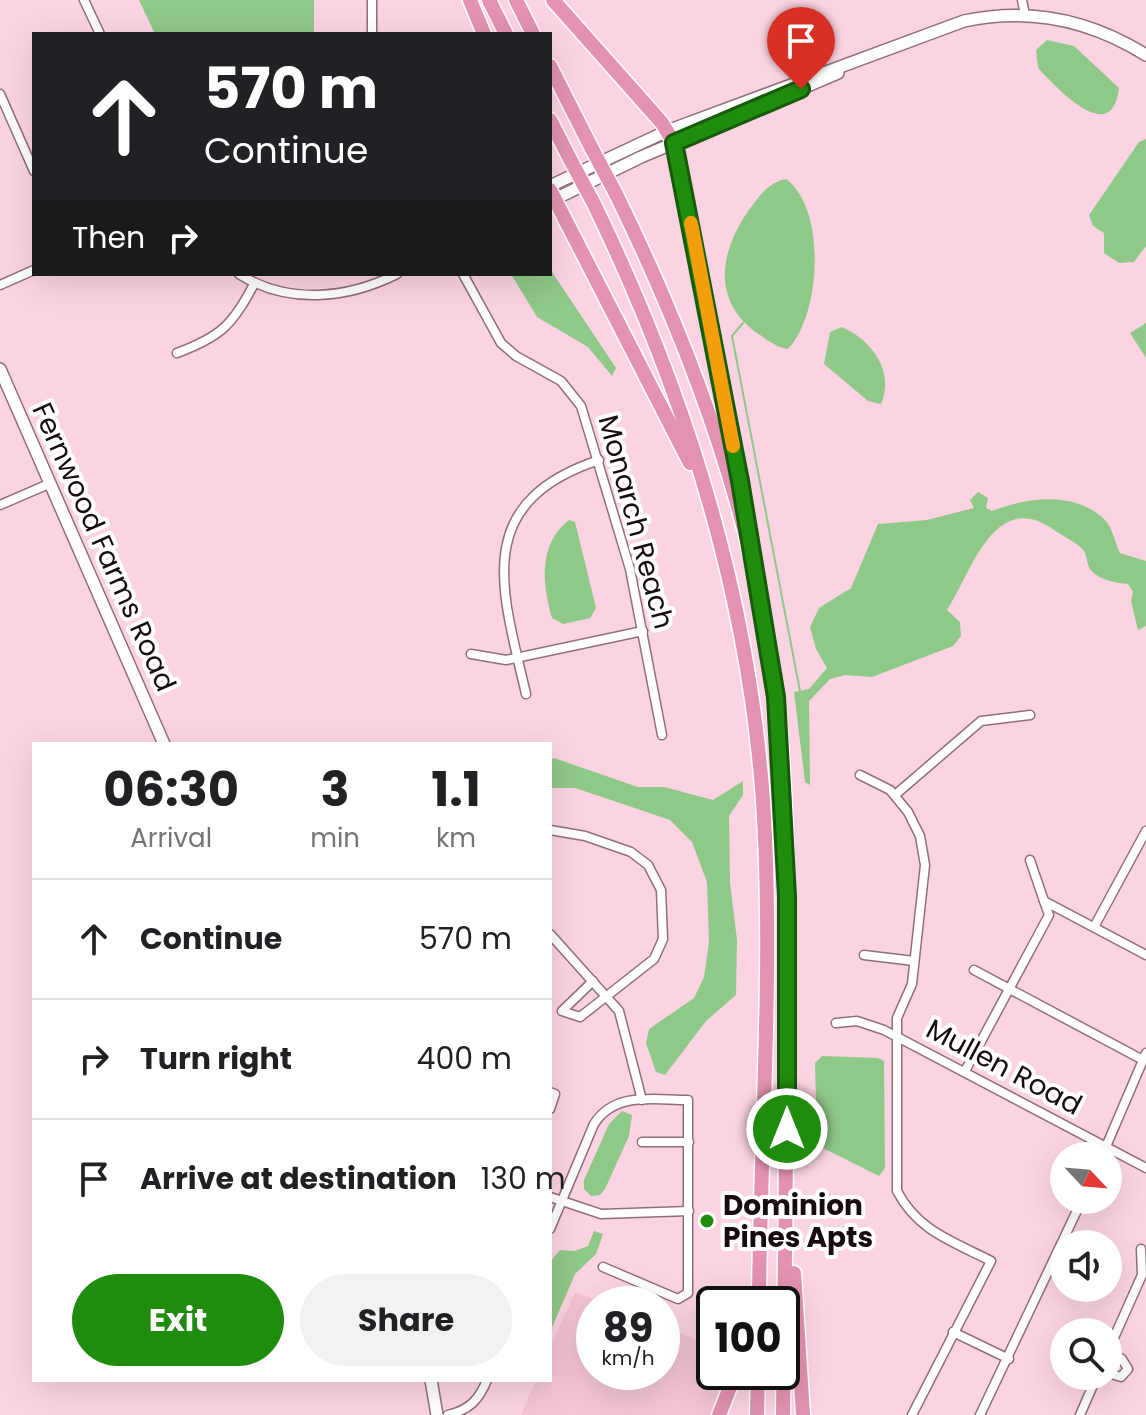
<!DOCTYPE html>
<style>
body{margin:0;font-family:Poppins,sans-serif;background:#f2f2f2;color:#202124;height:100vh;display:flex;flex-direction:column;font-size:30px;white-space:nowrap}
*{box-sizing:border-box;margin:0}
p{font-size:26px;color:#757577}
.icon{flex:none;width:44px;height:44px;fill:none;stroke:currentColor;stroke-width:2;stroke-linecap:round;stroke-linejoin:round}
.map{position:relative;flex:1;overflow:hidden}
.sheet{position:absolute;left:32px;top:742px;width:520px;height:640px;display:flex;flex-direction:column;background:#fff;border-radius:0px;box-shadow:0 8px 32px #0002}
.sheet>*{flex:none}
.top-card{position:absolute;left:32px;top:32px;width:520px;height:244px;border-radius:0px;box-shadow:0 8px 32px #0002;background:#202124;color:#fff;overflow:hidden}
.needle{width:52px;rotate:116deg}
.tools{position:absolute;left:1050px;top:1142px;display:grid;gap:16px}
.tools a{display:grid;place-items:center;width:72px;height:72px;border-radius:50%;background:#fff;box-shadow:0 8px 32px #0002;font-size:40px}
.speed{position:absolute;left:576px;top:1286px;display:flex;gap:16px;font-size:40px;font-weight:700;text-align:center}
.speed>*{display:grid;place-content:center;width:104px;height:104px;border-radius:50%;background:#fff;box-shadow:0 8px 32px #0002;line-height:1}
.speed small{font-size:20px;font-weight:400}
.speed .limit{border:4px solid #111;border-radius:12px;background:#fff;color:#111}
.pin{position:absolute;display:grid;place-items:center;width:68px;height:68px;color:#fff;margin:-82px -34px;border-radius:50% 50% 50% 0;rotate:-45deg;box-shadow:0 0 8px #0007}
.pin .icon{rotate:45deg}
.me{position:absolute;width:88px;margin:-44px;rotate:0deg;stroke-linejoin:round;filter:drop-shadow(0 0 6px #0008)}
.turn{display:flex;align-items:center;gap:28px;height:168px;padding:0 40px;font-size:36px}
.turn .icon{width:104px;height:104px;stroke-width:2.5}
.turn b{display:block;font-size:56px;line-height:68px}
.then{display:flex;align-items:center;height:76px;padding:0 40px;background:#0003;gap:16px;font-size:30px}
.eta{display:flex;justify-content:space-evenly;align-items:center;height:136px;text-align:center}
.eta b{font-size:48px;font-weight:700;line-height:56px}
.action{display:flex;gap:16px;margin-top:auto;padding:16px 40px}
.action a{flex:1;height:92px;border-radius:48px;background:#208c0e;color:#fff;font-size:32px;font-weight:700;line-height:92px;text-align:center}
.action a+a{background:#f2f2f2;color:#202124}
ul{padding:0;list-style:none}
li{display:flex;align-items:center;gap:24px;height:120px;padding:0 40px;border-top:2px solid #e0e0e0}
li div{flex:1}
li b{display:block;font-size:30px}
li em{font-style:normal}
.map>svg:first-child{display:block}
.built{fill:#f4c4d6}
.water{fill:#8fc987}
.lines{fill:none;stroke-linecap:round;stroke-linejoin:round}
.stream{stroke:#8fc987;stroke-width:2}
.street-casing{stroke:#926e7b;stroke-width:11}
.secondary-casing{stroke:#926e7b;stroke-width:14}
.highway-casing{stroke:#fff;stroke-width:17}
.street{stroke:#fff;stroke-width:8}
.secondary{stroke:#fff;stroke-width:11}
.highway{stroke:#e392b2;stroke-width:14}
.highway-bridge-casing{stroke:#fff;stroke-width:17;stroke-linecap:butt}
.highway-bridge{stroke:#e392b2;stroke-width:14}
.route-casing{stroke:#155b09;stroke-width:20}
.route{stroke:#208c0e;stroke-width:14}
.slow{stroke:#f59e0b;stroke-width:14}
.poi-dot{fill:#208c0e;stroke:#fff;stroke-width:3}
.labels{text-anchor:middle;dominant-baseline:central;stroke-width:8;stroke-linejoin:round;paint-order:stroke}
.street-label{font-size:28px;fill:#180b10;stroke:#fff}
.poi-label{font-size:28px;font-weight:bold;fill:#180b10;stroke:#fff;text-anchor:start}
</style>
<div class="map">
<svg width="1146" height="1415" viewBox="0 0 1146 1415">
<rect width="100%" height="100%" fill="#fcd3e2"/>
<path class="built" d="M575,1292l30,12h-11v68h68v-46l52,21v25h14l-16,43h-191l15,-35h14v-32z"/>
<g class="water">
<path d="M139,0h175v34h-159z"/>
<path d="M1047,40l27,6 45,42c-7,61 -63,-1 -81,-20l-2,-18z"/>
<path d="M1146,139v107l-12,16 -15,1 -15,-10v-20l-11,-7 -4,-11 50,-73z"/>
<path d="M786,179c41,30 35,136 2,170 -11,-1 -19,-8 -28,-14 -49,-32 -41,-83 -11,-125 10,-14 20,-28 37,-31z"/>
<path d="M550,269l66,99 -4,8 -24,-29 -51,-30 -26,-43h39z"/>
<path d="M1146,323v35l-16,-25z"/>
<path d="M842,327c30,13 53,45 39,77l-13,-3 -44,-37 6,-32z"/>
<path d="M978,492l10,6 -2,10 6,3c36,-14 82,-20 112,8 8,7 11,24 16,34l26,8v65l-8,4 -7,-29 2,-9 -5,-8c-12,-1 -30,-4 -38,-15 -3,-5 -3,-13 -6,-18 -6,-8 -21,-15 -30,-21 -60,-43 -83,44 -107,80l13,12 1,14 -8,10 -81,31 -27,-2 -15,4 -21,22 1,84 -5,-3 -11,-90 15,-3 18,-21 -11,-19 -6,-22 9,-19 32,-20 27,-64 49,-4 47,-12 -4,-8z"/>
<path d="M569,520l6,2 21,86 -6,10 -27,6 -11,-6c-10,-34 -14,-74 17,-98z"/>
<path d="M554,758l84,29h26l49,13 30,-19v14l-14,21 1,67 7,57 -1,55 -30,26 -41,54 -9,-3 -10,-29 3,-14 45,-31 10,-21 5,-35 -2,-60 -15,-40 -22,-22 -95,-32h-25v-28z"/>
<path d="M822,1056l56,2 6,3 1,107 -6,8 -62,-31 -2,-82z"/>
<path d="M622,1111l10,4 -3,21 -24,53 -5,6 -9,1 -7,-7v-9l25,-56z"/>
<path d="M594,1231l9,3 -7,20 -21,20 -25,58v-70l10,-12 15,1 13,-5z"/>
</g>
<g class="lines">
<path class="stream" d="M743,323l-11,13 68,355"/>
<defs>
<g id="street">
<path d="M84,0l16,34"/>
<path d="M1022,0l3,15"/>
<path d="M372,34v-34"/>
<path d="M0,94l34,77"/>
<path d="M239,274c49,31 108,25 158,0"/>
<path d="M463,274l38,69 15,13 45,25 20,25 49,163 32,166"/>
<path d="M0,285l34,-15"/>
<path d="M177,353c43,-16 56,-28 77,-69"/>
<path d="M0,505l51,-22"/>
<path d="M471,654l35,6 137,-29"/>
<path d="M526,694c-24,-104 -56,-191 73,-234"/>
<path d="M860,775l30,15 18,22 12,24 5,29 -13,119 -15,34v173c21,40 55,50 94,70l-79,154"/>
<path d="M895,795l86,-74 49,-6"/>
<path d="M550,830l35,6 46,16 17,13 13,25 2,49 -9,20 -74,58 -18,-6 31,-30"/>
<path d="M1030,860l14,41 102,54"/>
<path d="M1094,927l52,-96"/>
<path d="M550,934l69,77 23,89"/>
<path d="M864,955l50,6"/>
<path d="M974,970l169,90"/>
<path d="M836,1023l21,-2 27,9 262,138"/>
<path d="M965,1071l84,-156 -5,-14"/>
<path d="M550,1092l5,2 -5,15"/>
<path d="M642,1142h47"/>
<path d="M1102,1156l44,-103"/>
<path d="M550,1197l51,17 88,-3"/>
<path d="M550,1229l44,-105c21,-33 60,-24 94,-24v193l-10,6 -75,-32"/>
<path d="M953,1332l56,27"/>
<path d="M1108,1351l34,-76 -1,-26"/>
<path d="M1108,1353l14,6 6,10 -7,8 -13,-4"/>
<path d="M448,1415c21,-5 31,-15 39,-35"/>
<path d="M980,1415l102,-215"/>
<path d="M1080,1415l17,-39"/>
</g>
<g id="secondary">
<path d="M550,186l117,-55 297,-110c65,-14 126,-1 182,34"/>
<path d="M555,199l86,-42 197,-84"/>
<path d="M0,369l164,375"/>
<path d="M431,1380l6,35"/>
</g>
<g id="highway">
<path d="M470,0l14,34"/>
<path d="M489,0l17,34"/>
<path d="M516,0l17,34"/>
<path d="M553,0l109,123 12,20 67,347"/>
<path d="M550,66l42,83"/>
<path d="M550,120l20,39"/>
<path d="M550,190l140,273"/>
<path d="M616,194c70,143 127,293 153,450 21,128 18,259 18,388 -1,128 -2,255 -4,383"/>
<path d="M594,204c91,188 154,388 169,597 11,167 -3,336 -4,503"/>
<path d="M794,1273l9,142"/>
<path d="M719,1415l17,-43"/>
<path d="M757,1415l1,-43"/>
</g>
</defs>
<use href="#street" class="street-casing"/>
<use href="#secondary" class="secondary-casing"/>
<use href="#highway" class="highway-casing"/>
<use href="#street" class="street"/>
<use href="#secondary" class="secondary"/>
<use href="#highway" class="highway"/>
<defs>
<g id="highway-bridge">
<path d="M592,149l24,45"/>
<path d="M570,159l24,45"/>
</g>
</defs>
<use href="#highway-bridge" class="highway-bridge-casing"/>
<use href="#highway-bridge" class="highway-bridge"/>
</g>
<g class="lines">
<defs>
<path id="route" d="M787,1129v-233l-11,-199 -36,-216 -66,-338 127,-54"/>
</defs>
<use href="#route" class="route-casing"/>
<use href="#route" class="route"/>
<path class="slow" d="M691,223l42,223"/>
</g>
<circle class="poi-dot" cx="707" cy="1221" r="8"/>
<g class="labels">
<g class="street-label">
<text transform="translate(636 522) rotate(75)">Monarch Reach</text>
<text transform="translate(104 547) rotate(66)">Fernwood Farms Road</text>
<text transform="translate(1004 1067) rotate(28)">Mullen Road</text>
</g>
<g class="poi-label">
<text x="723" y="1205">Dominion<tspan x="723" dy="32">Pines Apts</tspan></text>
</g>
</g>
</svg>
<div class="tools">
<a><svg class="needle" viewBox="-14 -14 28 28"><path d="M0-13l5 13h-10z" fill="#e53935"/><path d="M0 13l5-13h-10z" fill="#757577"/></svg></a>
<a><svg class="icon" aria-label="sound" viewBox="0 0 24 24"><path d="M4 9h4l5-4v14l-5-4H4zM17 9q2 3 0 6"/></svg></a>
<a><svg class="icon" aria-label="search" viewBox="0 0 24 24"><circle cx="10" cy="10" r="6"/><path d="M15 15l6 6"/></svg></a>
</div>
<div class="speed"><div>89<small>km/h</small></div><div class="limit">100</div></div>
<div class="pin" style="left:801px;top:89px;background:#d93025"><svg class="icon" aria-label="arrive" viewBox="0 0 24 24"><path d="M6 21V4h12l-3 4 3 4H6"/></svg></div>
<svg class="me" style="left:787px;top:1129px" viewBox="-20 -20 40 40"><circle r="17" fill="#208c0e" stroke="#fff" stroke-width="3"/><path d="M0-11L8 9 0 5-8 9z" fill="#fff"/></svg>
<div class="top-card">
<div class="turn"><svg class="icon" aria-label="ahead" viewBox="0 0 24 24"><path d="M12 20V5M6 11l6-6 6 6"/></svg><div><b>570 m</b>Continue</div></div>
<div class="then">Then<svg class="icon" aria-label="right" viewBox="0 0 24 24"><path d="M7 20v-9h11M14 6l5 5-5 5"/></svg></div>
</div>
<section class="sheet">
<div class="eta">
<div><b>06:30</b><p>Arrival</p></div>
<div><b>3</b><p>min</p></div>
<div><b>1.1</b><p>km</p></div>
</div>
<ul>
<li><svg class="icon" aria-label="ahead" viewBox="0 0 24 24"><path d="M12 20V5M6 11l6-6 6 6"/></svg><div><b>Continue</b></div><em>570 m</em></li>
<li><svg class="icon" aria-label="right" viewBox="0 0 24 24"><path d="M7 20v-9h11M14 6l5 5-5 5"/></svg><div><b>Turn right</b></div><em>400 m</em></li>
<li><svg class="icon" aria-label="arrive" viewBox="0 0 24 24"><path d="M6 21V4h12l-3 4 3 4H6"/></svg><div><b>Arrive at destination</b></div><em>130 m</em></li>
</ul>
<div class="action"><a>Exit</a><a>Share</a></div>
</section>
</div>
